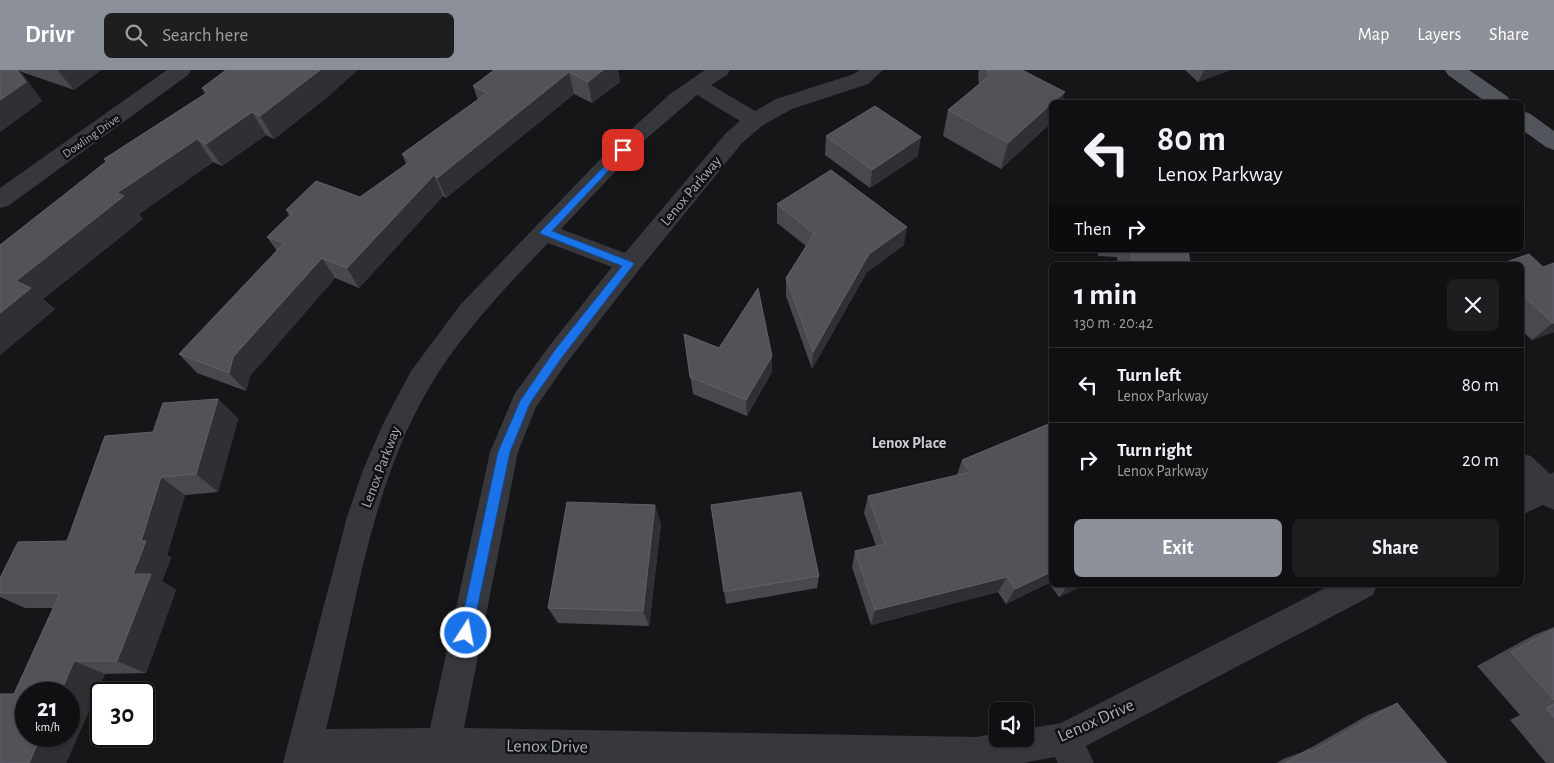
<!DOCTYPE html>
<meta charset="utf-8">
<style>
body{margin:0;font-family:"Alegreya Sans",sans-serif;background:#1e1e20;color:#f1f3f6;height:100vh;display:flex;flex-direction:column;font-size:19px;white-space:nowrap}
*{box-sizing:border-box;margin:0}
p{font-size:16px;color:#9c9d9f}
.icon{flex:none;width:28px;height:28px;fill:none;stroke:currentColor;stroke-width:2;stroke-linecap:round;stroke-linejoin:round}
.map{position:relative;flex:1;overflow:hidden}
.drawer{position:absolute;left:1049px;top:192px;width:475px;height:325px;display:flex;flex-direction:column;background:#101012;border-radius:8px;box-shadow:0 1px 4px #0004,0 0 0 1px #303032}
.drawer>*{flex:none}
.top-card{position:absolute;left:1049px;top:30px;width:475px;height:152px;border-radius:8px;box-shadow:0 1px 4px #0004,0 0 0 1px #303032;background:#101012;color:#f1f3f6;overflow:hidden}
.fabs{position:absolute;left:989px;top:632px;display:grid;gap:10px}
.fabs a{display:grid;place-items:center;width:45px;height:45px;border-radius:8px;background:#101012;box-shadow:0 1px 4px #0004,0 0 0 1px #303032;font-size:25px}
.speed{position:absolute;left:15px;top:612px;display:flex;gap:10px;font-size:25px;font-weight:700;text-align:center}
.speed>*{display:grid;place-content:center;width:65px;height:65px;border-radius:50%;background:#101012;box-shadow:0 1px 4px #0004,0 0 0 1px #303032;line-height:1}
.speed small{font-size:12px;font-weight:400}
.speed .limit{border:2px solid #111;border-radius:8px;background:#fff;color:#111}
.pin{position:absolute;display:grid;place-items:center;width:42px;height:42px;color:#fff;margin:-21px;border-radius:10px;box-shadow:0 2px 8px #0006}
.me{position:absolute;width:55px;margin:-28px;rotate:11deg;stroke-linejoin:round;filter:drop-shadow(0 0 4px #0008)}
.turn{display:flex;align-items:center;gap:18px;height:105px;padding:0 25px;font-size:22px}
.turn .icon{width:65px;height:65px;stroke-width:2.5}
.turn b{display:block;font-size:35px;line-height:42px}
.then{display:flex;align-items:center;height:48px;padding:0 25px;background:#0003;gap:10px;font-size:19px}
.round{display:grid;place-items:center;flex:none;width:52px;height:52px;border-radius:8px;background:#1e1e20}
.summary{display:flex;align-items:center;justify-content:space-between;height:85px;padding:0 25px}
h1{font-size:30px;font-weight:700;line-height:38px}
.cta{display:flex;gap:10px;margin-top:auto;padding:10px 25px}
.cta a{flex:1;height:58px;border-radius:8px;background:#8c9099;color:#fff;font-size:20px;font-weight:700;line-height:58px;text-align:center}
.cta a+a{background:#1e1e20;color:#f1f3f6}
ul{padding:0;list-style:none}
li{display:flex;align-items:center;gap:15px;height:75px;padding:0 25px;border-top:1px solid #303032}
li div{flex:1}
li b{display:block;font-size:19px}
li em{font-style:normal}
header{display:flex;align-items:center;gap:30px;box-sizing:border-box;height:70px;padding:0 25px;background:#8c9099;color:#fff}
header strong{font-size:24px}
nav{display:flex;gap:28px;margin-inline-start:auto;font-size:18px}
.search{width:350px;height:45px;background:#1e1e20;display:flex;align-items:center;gap:12px;box-sizing:border-box;padding:0 18px;border-radius:8px;color:#9c9d9f;font-size:19px}
.map>svg:first-child{display:block}
.lines{fill:none;stroke-linecap:round;stroke-linejoin:round}
.minor{fill:#37383d;fill-rule:evenodd}
.major{fill:#53555c;fill-rule:evenodd}
.wall{fill:#47494d}
.shaded-wall{fill:#2f3033}
.building{fill:#525359;stroke:#5f6168}
.route{fill:#1a73e8;stroke:#114b97}
.labels{text-anchor:middle;dominant-baseline:central;stroke-width:5;stroke-linejoin:round;paint-order:stroke}
.far-street-label{font-size:12px;fill:#a8adb8;stroke:#111113}
.street-label{font-size:15px;fill:#a8adb8;stroke:#111113}
.neighbourhood-label{font-size:16px;font-weight:bold;fill:#c9ccd4;stroke:#111113}
.near-street-label{font-size:18px;fill:#a8adb8;stroke:#111113}
</style>
<header>
<strong>Drivr</strong>
<div class="search"><svg class="icon" aria-label="search" viewBox="0 0 24 24"><circle cx="10" cy="10" r="6"/><path d="M15 15l6 6"/></svg>Search here</div>
<nav><a>Map</a><a>Layers</a><a>Share</a></nav>
</header>
<div class="map">
<svg width="1554" height="693" viewBox="0 0 1554 693">
<rect width="100%" height="100%" fill="#161618"/>
<g class="lines">
<g class="minor">
<path d="M167,0h24l-3,5 -180,131 -8,2v-20z"/>
<path d="M705,0h25l-3,5 -16,10 44,26 21,-12 78,-25 5,-4h24l-15,14 -76,25 -29,16 -21,18 -104,128 -70,90 -32,46 -18,45 -54,276 513,9 21,-4v6h27v-10l36,-6 270,-138h46l-4,10 -287,151 8,17h-36l-3,-6 -32,6h-740l64,-246 16,-47 20,-46 28,-53 50,-67 152,-158 57,-52zM697,25l43,26 -14,12 -101,120 -64,-24 86,-91zM548,173l64,24 -62,78 -35,48 -25,59 -60,276 -104,1c29,-115 43,-240 104,-343 32,-54 76,-99 118,-143z"/>
<path d="M1521,383l10,3 19,18 4,-2v38l-11,-5 -22,10v-28l2,-1 -2,-2z"/>
</g>
<g class="major">
<path d="M1445,0h24l39,27 3,5h-25l-38,-27z"/>
<path d="M1521,41l8,2 25,18v19l-8,-3 -25,-18z"/>
</g>
</g>
<g class="wall">
<path d="M0,0h101l-27,20 -55,-19 23,30 -42,31z"/>
<path d="M494,0h125l-1,1 2,11 -28,21 -18,-9 -128,104 -3,-2 -84,92 -24,-10 -85,98 -4,15 -49,-18 -18,-19 98,-103 -10,-14 22,-22 -3,-5 74,-13 46,-33 -4,-10 76,-54 -5,-14z"/>
<path d="M979,0h43l29,32v21l-50,46 -58,-33 5,-26 31,-26 -1,-7z"/>
<path d="M1185,0h46l-33,12z"/>
<path d="M202,18l128,7 -56,44 -8,-4 -44,31 -9,-4 -74,52 4,5 -100,80 12,10 -55,46 106,-193 -2,-3 101,-65z"/>
<path d="M826,66l92,20 -48,32 -45,-33z"/>
<path d="M777,134l127,41 -37,27 -55,97 -26,-73v-18l20,-32 -29,-23z"/>
<path d="M1098,180h90l2,15h-72l-1,-8 -19,-1z"/>
<path d="M1554,193v69l-22,8 -11,-10v-65l22,2z"/>
<path d="M684,264l35,14 53,8v16l-25,44 -54,-22z"/>
<path d="M218,329l20,20 -20,73 -33,3 -18,60 4,3 -9,23 14,9 -30,83 -41,1 -39,89h-66l14,-69 39,-86h-28l-25,-11v-19l67,-37 86,-109z"/>
<path d="M1051,353v162h33l-25,12 -10,-14 -43,21 -8,-12 -127,33 -19,-58 3,-16 21,-5 -12,-33 4,-17 89,-21 5,-15z"/>
<path d="M711,435l108,71 -2,12 -91,16z"/>
<path d="M661,454l-12,102 -91,-3 -10,-15z"/>
<path d="M1554,557v136h-8l-36,-43 10,-5 -43,-49 57,-31z"/>
<path d="M1397,633l50,60h-170l6,-4 22,-8 63,-36z"/>
</g>
<g class="shaded-wall">
<path d="M17,0h2l7,8 16,23 -42,31v-32z"/>
<path d="M60,0h41l-27,20 -16,-19z"/>
<path d="M320,0h38l-28,25 -56,44 -14,-23z"/>
<path d="M603,0h16l-1,1 2,11 -28,21 -4,-21z"/>
<path d="M1204,0h27l-33,12z"/>
<path d="M569,2l5,22 -128,104 -9,-20z"/>
<path d="M1065,22l-3,10h-9z"/>
<path d="M1051,34v19l-50,46 7,-26z"/>
<path d="M252,42l14,23 -44,31 -16,-22z"/>
<path d="M921,67l-3,19 -48,32 2,-18z"/>
<path d="M197,69l16,23 -74,52 4,5 -100,80 12,10 -55,46v-42l16,-32 101,-88z"/>
<path d="M434,105l9,21 -84,92 -12,-20z"/>
<path d="M907,157l-3,18 -37,27 -55,97 1,-17 56,-98z"/>
<path d="M322,188l13,20 -85,98 -4,15 -17,-18 4,-16z"/>
<path d="M1553,253h1v9l-22,8z"/>
<path d="M772,286v16l-25,44 -1,-16z"/>
<path d="M218,329l20,20 -20,73 -22,-18z"/>
<path d="M161,407l24,18 -18,60 4,3 -9,23 14,9 -30,83 -29,-12 16,-87 8,-33z"/>
<path d="M655,435l6,19 -12,102 -6,-15z"/>
<path d="M1051,502v8l-2,3 -43,21 9,-15z"/>
<path d="M1007,507l-9,15 -127,33 4,-15z"/>
<path d="M1068,515h16l-25,12z"/>
<path d="M74,591l31,13 -39,89h-37l12,-27h28v-42h-9z"/>
</g>
<g class="building">
<path d="M0,0h17l9,12 -26,18z"/>
<path d="M226,0h94l-60,46 -8,-4 -46,32 -9,-5 -80,54 7,3 -108,85 15,7 -31,25v-68l107,-84 -3,-2 104,-67 -6,-4z"/>
<path d="M494,0h109l-15,12 -19,-10 -132,106 -3,-3 -87,93 -25,-10 -89,99 -4,16 -50,-19 105,-111 -17,-6 25,-24 -6,-3 30,-29 44,16 51,-36 -9,-7 85,-61 -14,-7z"/>
<path d="M987,0h35l43,22 -12,10h-2v2l-43,39 -60,-33 41,-34z"/>
<path d="M875,36l46,31 -49,33 -46,-34z"/>
<path d="M831,100l76,57 -38,27 -56,98 -27,-74 28,-44 -37,-30z"/>
<path d="M1131,180h57l2,15h-57z"/>
<path d="M1529,184l14,13 11,-4v60h-1l-32,-29v-29h-23z"/>
<path d="M758,218l14,68 -26,44 -56,-23 -6,-43 35,14z"/>
<path d="M218,329l-22,75 -35,3 -20,64h5l-13,33h18l-34,87h-43l-14,33h-34v42h15l-12,27h-29v-69h14l46,-101h-60v-15l18,-36 49,-1 38,-105 48,-4 10,-29z"/>
<path d="M1051,353v149l-36,17 -8,-12 -132,33 -20,-59 30,-7 -17,-48 102,-24 -8,-12z"/>
<path d="M801,422l18,84 -95,16 -13,-87z"/>
<path d="M567,432l88,3 -12,106 -95,-3z"/>
<path d="M1554,559v71l-43,-48z"/>
<path d="M1397,633l50,60h-162l24,-14 2,3z"/>
<path d="M1554,634v14l-8,-10z"/>
</g>
<path class="route" d="M623,77l4,3 -1,2 -74,79 80,31 2,2 -71,92 -33,47 -20,49 -38,181 -1,4 -5,2 -5,-2 -2,-4 39,-181 22,-51 35,-51 67,-84 -81,-32 -1,-2z"/>
<g class="labels">
<g class="far-street-label">
<text transform="translate(91 66) rotate(-35)">Dowling Drive</text>
</g>
<g class="street-label">
<text transform="translate(691 121) rotate(-50)">Lenox Parkway</text>
<text transform="translate(381 397) rotate(-69)">Lenox Parkway</text>
</g>
<g class="neighbourhood-label">
<text x="909" y="373">Lenox Place</text>
</g>
<g class="near-street-label">
<text transform="translate(1096 651) rotate(-24)">Lenox Drive</text>
<text transform="translate(547 677) rotate(1)">Lenox Drive</text>
</g>
</g>
</svg>
<div class="fabs">
<a><svg class="icon" aria-label="sound" viewBox="0 0 24 24"><path d="M4 9h4l5-4v14l-5-4H4zM17 9q2 3 0 6"/></svg></a>
</div>
<div class="speed"><div>21<small>km/h</small></div><div class="limit">30</div></div>
<div class="pin" style="left:623px;top:80px;background:#d93025"><svg class="icon" aria-label="arrive" viewBox="0 0 24 24"><path d="M6 21V4h12l-3 4 3 4H6"/></svg></div>
<svg class="me" style="left:466px;top:563px" viewBox="-20 -20 40 40"><circle r="17" fill="#1a73e8" stroke="#fff" stroke-width="3"/><path d="M0-11L8 9 0 5-8 9z" fill="#fff"/></svg>
<div class="top-card">
<div class="turn"><svg class="icon" aria-label="left" viewBox="0 0 24 24"><path d="M17 20v-9H6M10 6l-5 5 5 5"/></svg><div><b>80 m</b>Lenox Parkway</div></div>
<div class="then">Then<svg class="icon" aria-label="right" viewBox="0 0 24 24"><path d="M7 20v-9h11M14 6l5 5-5 5"/></svg></div>
</div>
<section class="drawer">
<div class="summary"><div><h1>1 min</h1><p>130 m · 20:42</p></div><a class="round"><svg class="icon" aria-label="close" viewBox="0 0 24 24"><path d="M6 6l12 12M18 6L6 18"/></svg></a></div>
<ul>
<li><svg class="icon" aria-label="left" viewBox="0 0 24 24"><path d="M17 20v-9H6M10 6l-5 5 5 5"/></svg><div><b>Turn left</b><p>Lenox Parkway</p></div><em>80 m</em></li>
<li><svg class="icon" aria-label="right" viewBox="0 0 24 24"><path d="M7 20v-9h11M14 6l5 5-5 5"/></svg><div><b>Turn right</b><p>Lenox Parkway</p></div><em>20 m</em></li>
</ul>
<div class="cta"><a>Exit</a><a>Share</a></div>
</section>
</div>
